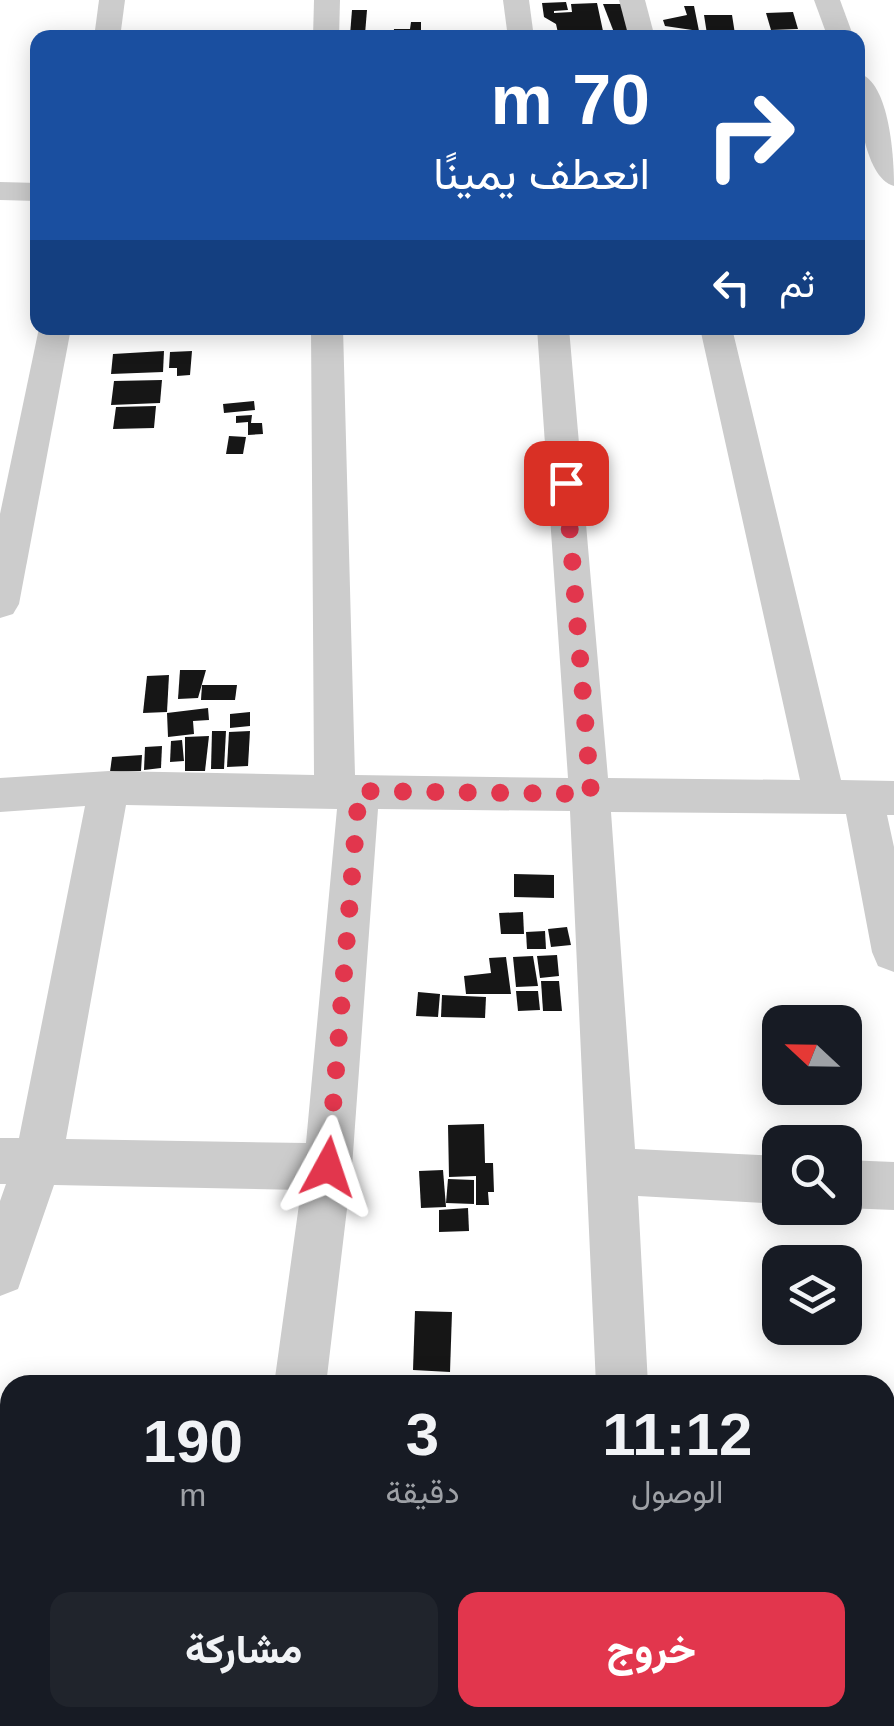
<!DOCTYPE html>
<html lang="ar">
<meta charset="utf-8">
<style>
body{margin:0;font-family:Arial,Vazirmatn,sans-serif;background:#20242c;color:#f1f3f6;direction:rtl;height:100vh;display:flex;flex-direction:column;font-size:38px;white-space:nowrap}
*{box-sizing:border-box;margin:0}
p{font-size:32px;color:#9ea1a6}
.icon{flex:none;width:55px;height:55px;fill:none;stroke:currentColor;stroke-width:2;stroke-linecap:round;stroke-linejoin:round}
.map{position:relative;flex:1;overflow:hidden;direction:ltr}
.sheet{position:absolute;left:0px;top:1375px;width:895px;height:352px;display:flex;flex-direction:column;background:#171b24;border-radius:30px 30px 0 0;box-shadow:0 5px 25px #0003;direction:rtl}
.sheet>*{flex:none}
.hud{position:absolute;left:30px;top:30px;width:835px;height:305px;border-radius:20px;box-shadow:0 5px 25px #0003;direction:rtl;background:#1a4fa0;color:#fff;overflow:hidden}
.needle{width:65px;rotate:292deg}
.tools{position:absolute;left:762px;top:1005px;display:grid;gap:20px}
.tools a{display:grid;place-items:center;width:100px;height:100px;border-radius:20px;background:#171b24;box-shadow:0 5px 25px #0003;font-size:50px}
.pin{position:absolute;display:grid;place-items:center;width:85px;height:85px;color:#fff;margin:-42px;border-radius:20px;box-shadow:0 5px 15px #0006}
.me{position:absolute;width:110px;margin:-55px;rotate:5deg;stroke-linejoin:round;filter:drop-shadow(0 0 8px #0008)}
.turn{display:flex;align-items:center;gap:35px;height:210px;padding:0 50px;font-size:45px}
.turn .icon{width:130px;height:130px;stroke-width:2.5}
.turn b{display:block;font-size:70px;line-height:85px}
.then{display:flex;align-items:center;height:95px;padding:0 50px;background:#0003;gap:20px;font-size:38px}
.eta{display:flex;justify-content:space-evenly;align-items:center;height:170px;text-align:center}
.eta b{font-size:60px;font-weight:800;line-height:70px}
.action{display:flex;gap:20px;margin-top:auto;padding:20px 50px}
.action a{flex:1;height:115px;border-radius:20px;background:#e2364d;color:#fff;font-size:40px;font-weight:800;line-height:115px;text-align:center}
.action a+a{background:#20242c;color:#f1f3f6}
.map>svg:first-child{display:block}
.building{fill:#161616}
.lines{fill:none;stroke-linecap:round;stroke-linejoin:round}
.minor{fill:#ccc;fill-rule:evenodd}
.route{stroke:#e2364d;stroke-width:18;stroke-dasharray:0 32.4}
</style>
<div class="map">
<svg width="894" height="1726" viewBox="0 0 894 1726">
<rect width="100%" height="100%" fill="#fff"/>
<g class="building">
<path d="M566,2l2,8 -14,1v2l18,-1 -1,-8 26,-1 6,28 -45,2 -2,-9 -12,-7 -2,-14z"/>
<path d="M603,4h22l4,31h-14z"/>
<path d="M684,6h10l5,25 -34,-5 -2,-6 24,-5z"/>
<path d="M352,10h15l-2,24 -15,1z"/>
<path d="M793,12l5,17 -27,1 -5,-17z"/>
<path d="M704,15h28l3,19h-28z"/>
<path d="M411,22h10v15h-28l1,-8h16z"/>
<path d="M164,351l-1,21 -52,2 2,-20z"/>
<path d="M192,351l-2,24 -13,1v-8h-8l1,-16z"/>
<path d="M162,380l-2,23 -49,2 3,-24z"/>
<path d="M254,401l1,9 -31,3 -1,-9z"/>
<path d="M156,406l-2,22 -41,1 3,-22z"/>
<path d="M252,415l-1,8h11l1,11 -15,1v-13l-12,1v-7z"/>
<path d="M229,436l17,1 -3,17h-17z"/>
<path d="M180,670h26l-8,28 -20,1z"/>
<path d="M169,675l-2,37 -24,1 4,-37z"/>
<path d="M202,685h35l-2,15h-34z"/>
<path d="M208,708l1,12 -16,1 1,13 -26,3 -1,-24z"/>
<path d="M250,712v14l-20,2v-14z"/>
<path d="M212,731h14l-2,38h-13z"/>
<path d="M250,731l-2,35 -21,1 2,-35z"/>
<path d="M209,736l-4,35h-20v-34z"/>
<path d="M182,740l2,21 -14,1 1,-21z"/>
<path d="M162,746l-1,22 -17,2 1,-23z"/>
<path d="M142,755l-1,16 -31,1 2,-15z"/>
<path d="M514,874l40,1v23l-40,-1z"/>
<path d="M523,912l1,22h-23l-2,-21z"/>
<path d="M567,927l4,18 -20,2 -3,-18z"/>
<path d="M545,931l1,18h-19l-1,-17z"/>
<path d="M557,955l2,21 -19,2 -3,-22z"/>
<path d="M533,956l5,30 -22,1 -3,-30z"/>
<path d="M506,957l5,37h-45l-2,-18 27,-3 -2,-15z"/>
<path d="M541,981h18l3,30h-19z"/>
<path d="M516,991h22l2,19 -22,1z"/>
<path d="M418,992l22,2 -2,23 -22,-1z"/>
<path d="M442,995l44,2 -1,21 -44,-1z"/>
<path d="M484,1124l1,39h8l1,29h-6l1,13h-13v-29l-27,1 -1,-52z"/>
<path d="M443,1170l3,37 -25,1 -2,-37z"/>
<path d="M448,1179l26,1v24l-28,-1z"/>
<path d="M468,1208l1,23 -30,1v-22z"/>
<path d="M415,1311l37,1 -2,60 -37,-2z"/>
<path d="M11,1718h31l-1,8h-31z"/>
<path d="M45,1718h30l-1,8h-30z"/>
<path d="M143,1718h66l-1,8h-67z"/>
</g>
<g class="lines">
<g class="minor">
<path d="M99,0h26l-5,38h-26z"/>
<path d="M314,0h26l-1,38h-26z"/>
<path d="M503,0h26l5,38h-26z"/>
<path d="M619,0h26l10,38h-26z"/>
<path d="M814,0h26l14,38h-26z"/>
<path d="M858,73c32,8 36,86 36,113 -31,-8 -38,-86 -36,-113z"/>
<path d="M0,182l38,1v18l-38,-1z"/>
<path d="M39,328h32l-52,276 -6,10 -13,4v-104z"/>
<path d="M311,328h32l12,447 213,3 -31,-450h32l39,450 192,2 -100,-452h32l109,452 53,1v34h-7l7,32v125l-16,-6 -6,-14 -26,-138 -235,-2 24,337 145,7v48l-142,-8 10,189h-52l-26,-574 -192,-2 -26,358 -26,218h-52l27,-195 -247,-5 -36,104 -18,7v-95l6,-17h-6v-46h19l66,-332 -85,6v-34l109,-7 205,4zM126,805l211,4 -31,334 -240,-4z"/>
<path d="M845,1160l49,2v48l-49,-2z"/>
<rect x="0" y="1597" width="10" height="58"/>
<path d="M235,1718h58l1,8h-60z"/>
<path d="M605,1718h58l2,8h-60z"/>
</g>
</g>
<g class="lines">
<path class="route" d="M328,1167l31,-376 232,3 -25,-311"/>
</g>
</svg>
<div class="tools">
<a><svg class="needle" viewBox="-14 -14 28 28"><path d="M0-13l5 13h-10z" fill="#e53935"/><path d="M0 13l5-13h-10z" fill="#9ea1a6"/></svg></a>
<a><svg class="icon" aria-label="search" viewBox="0 0 24 24"><circle cx="10" cy="10" r="6"/><path d="M15 15l6 6"/></svg></a>
<a><svg class="icon" aria-label="layers" viewBox="0 0 24 24"><path d="M12 4l9 5-9 5-9-5zM3 14l9 5 9-5"/></svg></a>
</div>
<div class="pin" style="left:566px;top:483px;background:#d93025"><svg class="icon" aria-label="arrive" viewBox="0 0 24 24"><path d="M6 21V4h12l-3 4 3 4H6"/></svg></div>
<svg class="me" style="left:328px;top:1167px" viewBox="-20 -20 40 40"><path d="M0-17L14 15 0 8-14 15z" fill="#e2364d" stroke="#fff" stroke-width="4"/></svg>
<div class="hud">
<div class="turn"><svg class="icon" aria-label="right" viewBox="0 0 24 24"><path d="M7 20v-9h11M14 6l5 5-5 5"/></svg><div><b>70 m</b>انعطف يمينًا</div></div>
<div class="then">ثم<svg class="icon" aria-label="left" viewBox="0 0 24 24"><path d="M17 20v-9H6M10 6l-5 5 5 5"/></svg></div>
</div>
<section class="sheet">
<div class="eta">
<div><b>11:12</b><p>الوصول</p></div>
<div><b>3</b><p>دقيقة</p></div>
<div><b>190</b><p>m</p></div>
</div>
<div class="action"><a>خروج</a><a>مشاركة</a></div>
</section>
</div>
